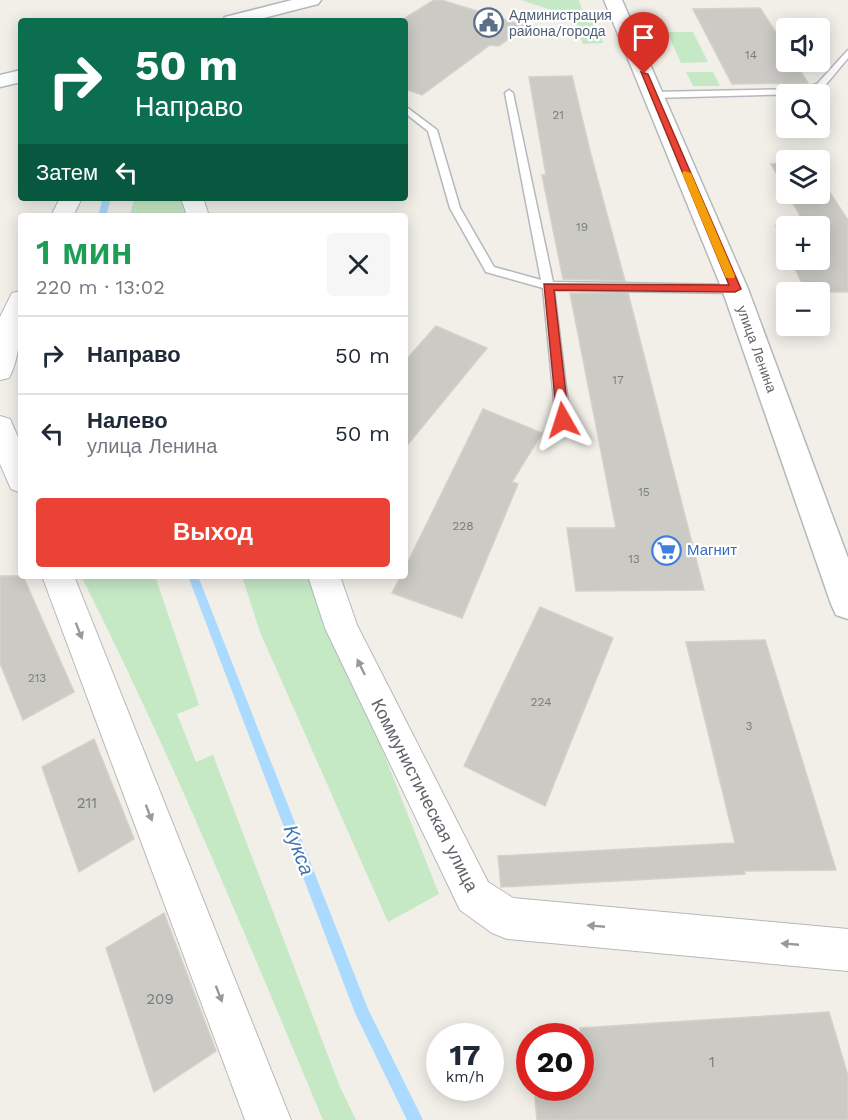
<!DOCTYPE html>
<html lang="ru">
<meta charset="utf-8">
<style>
body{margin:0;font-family:"Work Sans",sans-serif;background:#f6f6f7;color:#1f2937;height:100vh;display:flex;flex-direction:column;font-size:22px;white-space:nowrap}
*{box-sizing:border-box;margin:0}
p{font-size:20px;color:#747a83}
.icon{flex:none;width:33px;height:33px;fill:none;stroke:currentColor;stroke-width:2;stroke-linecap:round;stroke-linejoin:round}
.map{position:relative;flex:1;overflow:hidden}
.side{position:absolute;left:18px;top:213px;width:390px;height:366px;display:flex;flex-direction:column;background:#fff;border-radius:6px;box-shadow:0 3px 15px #0003}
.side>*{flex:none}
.guide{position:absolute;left:18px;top:18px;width:390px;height:183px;border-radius:6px;box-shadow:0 3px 15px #0003;background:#0b6e4f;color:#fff;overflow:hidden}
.controls{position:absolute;left:776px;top:18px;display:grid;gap:12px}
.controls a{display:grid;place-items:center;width:54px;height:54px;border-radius:6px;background:#fff;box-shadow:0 3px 15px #0003;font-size:30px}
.speed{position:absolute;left:426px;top:1023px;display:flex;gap:12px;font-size:30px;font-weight:700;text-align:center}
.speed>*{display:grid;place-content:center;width:78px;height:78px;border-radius:50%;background:#fff;box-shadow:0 3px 15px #0003;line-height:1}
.speed small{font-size:15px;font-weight:400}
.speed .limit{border:9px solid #d22;background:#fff;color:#111}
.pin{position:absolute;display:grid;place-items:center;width:51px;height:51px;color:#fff;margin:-62px -26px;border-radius:50% 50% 50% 0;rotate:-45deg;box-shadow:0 0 6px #0007}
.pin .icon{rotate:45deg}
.me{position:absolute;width:66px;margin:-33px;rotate:354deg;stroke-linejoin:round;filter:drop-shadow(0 0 4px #0008)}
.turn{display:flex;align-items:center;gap:21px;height:126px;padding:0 18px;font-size:27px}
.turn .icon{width:78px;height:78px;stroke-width:2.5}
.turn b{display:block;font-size:42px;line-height:51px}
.then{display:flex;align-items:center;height:57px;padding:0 18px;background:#0003;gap:12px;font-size:22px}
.round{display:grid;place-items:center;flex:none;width:63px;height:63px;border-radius:6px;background:#f6f6f7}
.headline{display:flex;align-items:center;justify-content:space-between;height:102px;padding:0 18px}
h1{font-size:36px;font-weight:600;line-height:45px;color:#1e9e55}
.primary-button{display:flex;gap:12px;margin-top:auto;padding:12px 18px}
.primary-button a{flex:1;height:69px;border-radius:6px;background:#ea4335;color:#fff;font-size:24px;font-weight:600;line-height:69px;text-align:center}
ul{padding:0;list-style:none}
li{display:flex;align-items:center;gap:18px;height:78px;padding:0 18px;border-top:2px solid #e0e1e3}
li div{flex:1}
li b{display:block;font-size:22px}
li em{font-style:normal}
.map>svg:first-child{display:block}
.green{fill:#c5e8c5}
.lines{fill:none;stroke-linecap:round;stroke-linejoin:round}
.stream{fill:#aadaff;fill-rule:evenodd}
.building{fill:#cccac5;stroke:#d6d1c6;stroke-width:1.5}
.service-casing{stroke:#b5b8bc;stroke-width:3}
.minor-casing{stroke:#b5b8bc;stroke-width:2}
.tertiary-casing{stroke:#b5b8bc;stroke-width:3}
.service{fill:#fff;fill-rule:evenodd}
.minor{fill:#fff;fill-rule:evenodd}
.tertiary{fill:#fff;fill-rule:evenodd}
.oneway{fill:#979a9d}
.route{fill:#ea4335;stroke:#982c22;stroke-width:1.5}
.slow{fill:#f59e0b}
.labels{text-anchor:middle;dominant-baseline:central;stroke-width:4.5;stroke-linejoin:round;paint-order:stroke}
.number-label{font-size:12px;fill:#7a7d7f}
.far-service-label{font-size:14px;fill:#4e5e75;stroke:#fff;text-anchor:start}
.far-street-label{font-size:14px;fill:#5f6368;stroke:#fff}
.shop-label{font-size:15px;fill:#366cbe;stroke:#fff;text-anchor:start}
.near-number-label{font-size:15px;fill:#7a7d7f}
.near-street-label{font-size:18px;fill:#5f6368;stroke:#fff}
.near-water-label{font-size:20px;font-style:italic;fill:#4174aa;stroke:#fff}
</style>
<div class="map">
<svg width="848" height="1120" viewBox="0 0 848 1120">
<rect width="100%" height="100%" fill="#f1efe8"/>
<g class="green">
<path d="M521,0h58l3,10 -22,3z"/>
<path d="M593,19l10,24 -20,1 -10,-24z"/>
<path d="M667,32h26l15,30 -27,1z"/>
<path d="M686,72h27l7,14h-27z"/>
<path d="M134,198h46l6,18h-56z"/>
<path d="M81,576h74l44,129 -22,9 19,48 17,-7 127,332 16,33h-33c-77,-183 -152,-367 -242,-544z"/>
<path d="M242,576h72l125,318 -51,28 -128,-290z"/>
</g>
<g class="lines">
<g class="stream">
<path d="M103,198h8l-5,18h-8z"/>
<path d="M188,576h10l170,433 55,111h-16l-52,-107z"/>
</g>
</g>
<g class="building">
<path d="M434,0h7l85,26 -27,20 -9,-1 -68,50 -17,-6v-71z"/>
<path d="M760,8l26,40v14h9l13,21 -76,1 -39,-75z"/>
<path d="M572,76l19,79 34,126 -62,-2 -21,-104h4l-17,-98z"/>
<path d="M786,163v27l-15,-26z"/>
<path d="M819,176l29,44v72h-42l-15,-32h28v-34h-33v22l-10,-22 29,-1 -17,-31h31z"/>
<path d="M570,293h58l76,297 -128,1 -9,-63h49z"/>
<path d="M436,326l51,22 -82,100v-87z"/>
<path d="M483,409l59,24 -30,49 6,2 -56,134 -70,-25 9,-17h4v-8z"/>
<path d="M0,576h23l51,116 -51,28 -23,-57z"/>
<path d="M540,607l73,31 -68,168 -81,-40z"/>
<path d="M765,640l71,230 -92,1 1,3 -244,13 -3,-31 237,-13 -49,-201z"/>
<path d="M94,739l40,100 -55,33 -37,-105z"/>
<path d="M164,913l52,138 -62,41 -48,-144z"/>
<path d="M829,1012l19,64v44h-311l-3,-32h46v-60z"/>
</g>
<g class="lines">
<defs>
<g id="service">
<path d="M848,50v8l-25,30 -21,6 -150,4 -4,-3 4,-3 148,-3 17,-5z"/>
<path d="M509,90l4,3 40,189 182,3 6,4 -6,4 -181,-3 16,130 -7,5 -7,-5 -13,-132 -57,-16 -36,-64 -22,-77 -23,-18v-7l32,24 23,78 34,59 47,13 -36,-187z"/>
</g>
<g id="minor">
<path d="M60,198h22l-9,18h-22z"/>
<path d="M181,198h22l6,18h-22z"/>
<path d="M21,291c0,25 1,64 -12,87l-9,2v-63l12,-24z"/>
<path d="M0,416l10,3 11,25v49l-10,-4 -11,-25z"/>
<path d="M42,576h32l217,544h-46z"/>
<path d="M308,576h32l17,49 131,257 25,16 335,31v42l-341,-32 -15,-6 -32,-23 -135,-282z"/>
</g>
<g id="tertiary">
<path d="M292,0h29l-3,4 -66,17h-30l3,-4z"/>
<path d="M604,0h18l126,289 100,269v61l-12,-4 -5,-11 -109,-315z"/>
<path d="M21,70v12l-21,5v-12z"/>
</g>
</defs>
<use href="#service" class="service-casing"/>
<use href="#minor" class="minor-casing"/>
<use href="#tertiary" class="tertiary-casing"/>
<use href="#service" class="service"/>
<use href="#minor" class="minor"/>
<use href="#tertiary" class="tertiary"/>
</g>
<defs><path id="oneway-solid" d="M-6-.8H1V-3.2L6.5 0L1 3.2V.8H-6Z" transform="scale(1.5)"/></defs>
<g class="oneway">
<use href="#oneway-solid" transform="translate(79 631) rotate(69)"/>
<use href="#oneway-solid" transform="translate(361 667) rotate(-116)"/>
<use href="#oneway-solid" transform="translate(149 813) rotate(69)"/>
<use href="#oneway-solid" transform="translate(596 926) rotate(-175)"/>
<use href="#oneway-solid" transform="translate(790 944) rotate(-175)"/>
<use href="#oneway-solid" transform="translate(219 994) rotate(69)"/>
</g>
<path class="route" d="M641,72l7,2 93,215 -6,3 -181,-2 15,130 -6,4 -6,-4 -13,-136 185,1z"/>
<path class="slow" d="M684,171l7,2 44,103 -1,2h-8l-1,-2 -43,-103z"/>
<defs>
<symbol id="civic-ring" viewBox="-11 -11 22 22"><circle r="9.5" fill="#fff" stroke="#5c6f8a" stroke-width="1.5"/><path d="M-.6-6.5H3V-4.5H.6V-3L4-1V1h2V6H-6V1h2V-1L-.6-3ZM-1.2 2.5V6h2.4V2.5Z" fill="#5c6f8a"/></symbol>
<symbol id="supermarket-ring" viewBox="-11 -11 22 22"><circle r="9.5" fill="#fff" stroke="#3f7fe0" stroke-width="1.5"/><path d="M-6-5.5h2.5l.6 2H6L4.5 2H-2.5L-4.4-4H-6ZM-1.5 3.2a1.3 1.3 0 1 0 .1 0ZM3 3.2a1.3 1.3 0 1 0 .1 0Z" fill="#3f7fe0"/></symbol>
</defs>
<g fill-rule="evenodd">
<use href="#civic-ring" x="472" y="6" width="33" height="33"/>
<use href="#supermarket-ring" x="650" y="534" width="33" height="33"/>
</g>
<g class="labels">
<g class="number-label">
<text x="751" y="55">14</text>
<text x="558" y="115">21</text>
<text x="582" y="227">19</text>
<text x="618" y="380">17</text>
<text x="644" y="492">15</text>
<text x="463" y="526">228</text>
<text x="634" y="559">13</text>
<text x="37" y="678">213</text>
<text x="541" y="702">224</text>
<text x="749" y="726">3</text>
</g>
<g class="far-service-label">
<text x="509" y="15">Администрация<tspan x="509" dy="16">района/города</tspan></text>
</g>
<g class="far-street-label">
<text transform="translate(757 349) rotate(70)">улица Ленина</text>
</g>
<g class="shop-label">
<text x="687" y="550">Магнит</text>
</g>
<g class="near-number-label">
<text x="87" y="803">211</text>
<text x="160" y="999">209</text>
<text x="712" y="1062">1</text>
</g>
<g class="near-street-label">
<text transform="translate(425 795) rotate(63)">Коммунистическая улица</text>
</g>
<g class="near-water-label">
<text transform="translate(299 850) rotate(69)">Кукса</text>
</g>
</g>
</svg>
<div class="controls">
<a><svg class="icon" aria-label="sound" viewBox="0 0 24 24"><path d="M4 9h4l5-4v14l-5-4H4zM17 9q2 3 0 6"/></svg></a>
<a><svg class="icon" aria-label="search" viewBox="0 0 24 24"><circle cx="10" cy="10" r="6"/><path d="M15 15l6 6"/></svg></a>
<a><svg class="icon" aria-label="layers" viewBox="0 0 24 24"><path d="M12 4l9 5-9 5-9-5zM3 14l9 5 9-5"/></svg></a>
<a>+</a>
<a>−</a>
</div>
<div class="speed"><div>17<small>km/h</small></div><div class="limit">20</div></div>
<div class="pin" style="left:644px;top:74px;background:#d93025"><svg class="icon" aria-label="arrive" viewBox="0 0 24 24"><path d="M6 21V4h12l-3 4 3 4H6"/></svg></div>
<svg class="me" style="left:563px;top:420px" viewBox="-20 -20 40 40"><path d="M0-17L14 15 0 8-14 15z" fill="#ea4335" stroke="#fff" stroke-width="4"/></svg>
<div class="guide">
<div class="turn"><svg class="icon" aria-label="right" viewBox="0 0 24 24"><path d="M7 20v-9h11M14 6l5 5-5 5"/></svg><div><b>50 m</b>Направо</div></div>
<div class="then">Затем<svg class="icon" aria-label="left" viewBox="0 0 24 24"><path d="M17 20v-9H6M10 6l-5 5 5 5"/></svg></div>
</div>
<section class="side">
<div class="headline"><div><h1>1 мин</h1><p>220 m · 13:02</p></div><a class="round"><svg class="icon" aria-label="close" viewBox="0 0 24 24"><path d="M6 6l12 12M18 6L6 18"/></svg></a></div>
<ul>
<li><svg class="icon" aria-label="right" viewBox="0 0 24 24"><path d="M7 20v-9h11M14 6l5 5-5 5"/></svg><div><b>Направо</b></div><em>50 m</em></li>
<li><svg class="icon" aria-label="left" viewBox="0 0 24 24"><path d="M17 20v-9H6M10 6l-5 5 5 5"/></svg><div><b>Налево</b><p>улица Ленина</p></div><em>50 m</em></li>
</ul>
<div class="primary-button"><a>Выход</a></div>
</section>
</div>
